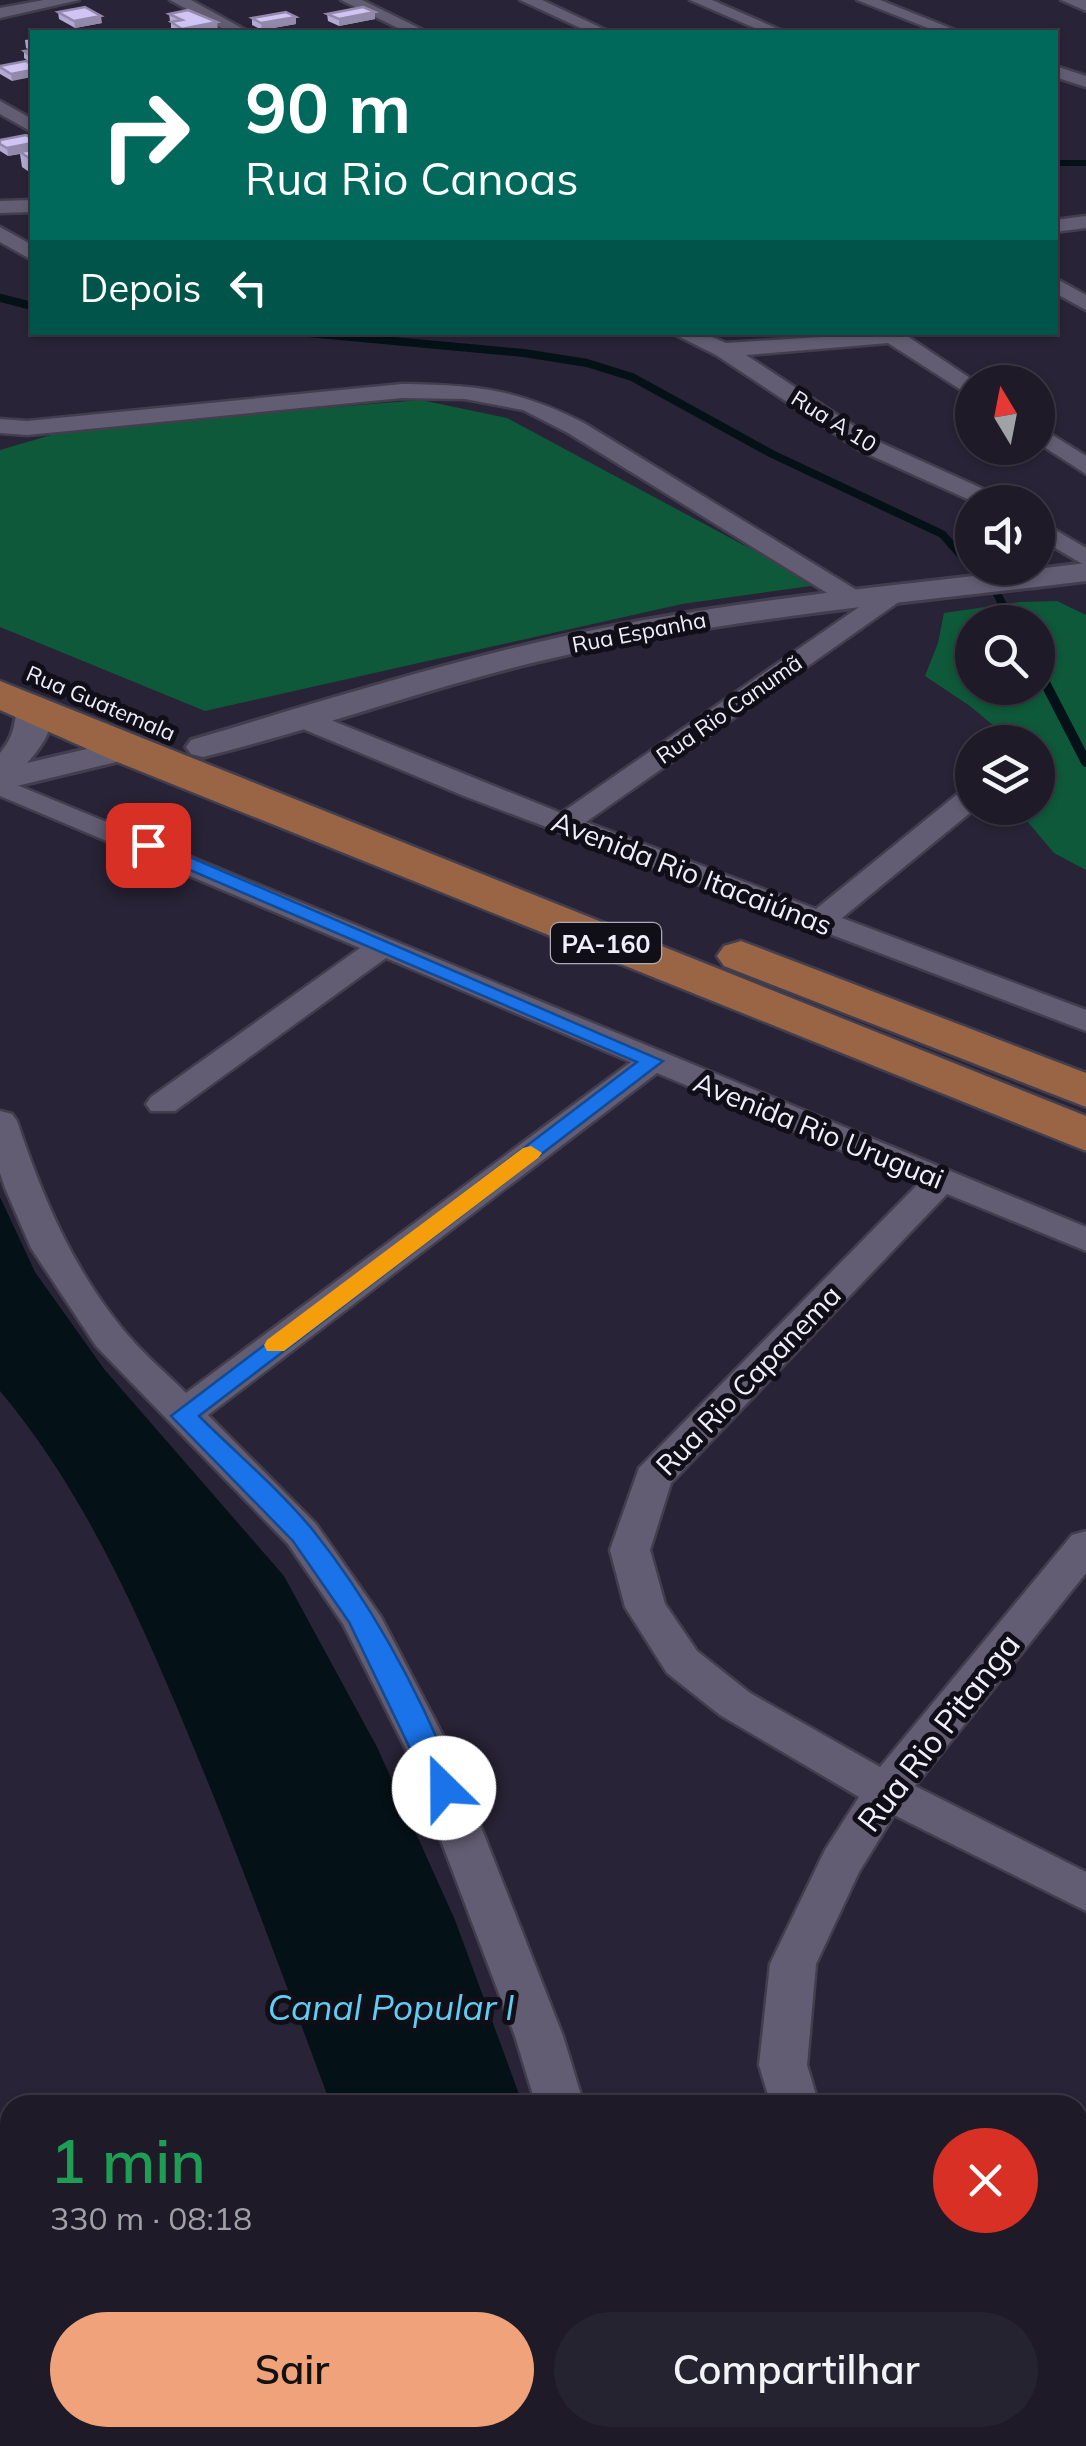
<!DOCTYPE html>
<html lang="pt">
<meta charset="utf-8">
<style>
body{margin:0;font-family:Mulish,sans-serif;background:#262330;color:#f1f3f6;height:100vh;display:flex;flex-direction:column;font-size:38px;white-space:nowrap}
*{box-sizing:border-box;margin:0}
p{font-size:32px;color:#a1a1a8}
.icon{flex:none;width:55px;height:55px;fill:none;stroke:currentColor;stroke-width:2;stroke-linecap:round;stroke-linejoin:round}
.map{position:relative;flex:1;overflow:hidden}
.panel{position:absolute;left:0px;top:2095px;width:1088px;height:352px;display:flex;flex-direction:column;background:#1e1a28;border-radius:30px 30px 0 0;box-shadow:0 2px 8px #0004,0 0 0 2px #3c3845}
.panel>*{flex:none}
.hud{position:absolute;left:30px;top:30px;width:1028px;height:305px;border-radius:0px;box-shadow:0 2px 8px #0004,0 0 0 2px #3c3845;background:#00695c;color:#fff;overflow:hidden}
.needle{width:65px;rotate:350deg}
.controls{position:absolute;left:955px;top:365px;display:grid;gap:20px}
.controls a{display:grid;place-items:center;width:100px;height:100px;border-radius:50%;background:#1e1a28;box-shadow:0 2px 8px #0004,0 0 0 2px #3c3845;font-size:50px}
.pin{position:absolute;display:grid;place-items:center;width:85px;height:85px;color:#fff;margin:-42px;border-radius:20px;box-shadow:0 5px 15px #0006}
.me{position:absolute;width:110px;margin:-55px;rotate:337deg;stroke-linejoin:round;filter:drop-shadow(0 0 8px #0008)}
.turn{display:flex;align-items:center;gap:35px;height:210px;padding:0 50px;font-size:45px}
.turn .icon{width:130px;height:130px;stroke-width:2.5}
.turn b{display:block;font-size:70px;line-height:85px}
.then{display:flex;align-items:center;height:95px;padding:0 50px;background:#0003;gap:20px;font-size:38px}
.round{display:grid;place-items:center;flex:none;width:105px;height:105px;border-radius:52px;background:#262330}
.head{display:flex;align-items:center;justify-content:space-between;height:170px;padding:0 50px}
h1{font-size:60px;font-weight:600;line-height:75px;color:#1e9e55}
.primary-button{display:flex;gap:20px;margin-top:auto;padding:20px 50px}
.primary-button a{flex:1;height:115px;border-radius:60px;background:#f0a27a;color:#111;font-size:40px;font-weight:600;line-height:115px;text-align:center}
.primary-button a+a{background:#262330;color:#f1f3f6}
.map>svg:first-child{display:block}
.green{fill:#0e5939;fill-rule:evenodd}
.water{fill:#041116}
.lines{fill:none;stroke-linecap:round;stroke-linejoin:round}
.stream-far2{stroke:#041116;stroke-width:6}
.stream-far1{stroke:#041116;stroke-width:8}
.stream{stroke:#041116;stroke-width:10}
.minor-casing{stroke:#423e4e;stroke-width:5}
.tertiary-casing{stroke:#423e4e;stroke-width:6}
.primary-casing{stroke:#423e4e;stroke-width:5}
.minor{fill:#625d72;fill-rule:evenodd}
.tertiary{fill:#625d72;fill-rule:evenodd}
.primary{fill:#996545;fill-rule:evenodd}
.wall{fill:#b3a9d2}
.shaded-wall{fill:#9289ab}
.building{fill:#d0c4f4;stroke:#9289ab;stroke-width:2.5}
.route{fill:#1a73e8;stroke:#114b97;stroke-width:2.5}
.slow{fill:#f59e0b}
.labels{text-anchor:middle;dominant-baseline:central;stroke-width:10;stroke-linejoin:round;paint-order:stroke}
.far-street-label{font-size:22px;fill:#f1eefb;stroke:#100e16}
.shield{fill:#100e16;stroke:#aeabb6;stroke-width:2.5}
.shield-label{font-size:25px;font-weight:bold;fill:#f1eefb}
.street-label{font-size:28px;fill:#f1eefb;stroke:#100e16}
.near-street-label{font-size:32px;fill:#f1eefb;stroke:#100e16}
.near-water-label{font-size:35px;font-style:italic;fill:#60cef4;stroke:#100e16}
</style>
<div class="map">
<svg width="1086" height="2446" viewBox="0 0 1086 2446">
<rect width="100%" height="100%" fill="#282336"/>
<g class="green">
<path d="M421,400l86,18 311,167 -136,19 -477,107 -205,-84v-177l75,-22z"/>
<path d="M1057,601l29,14v255l-32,-17 -33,-39v-6h17v-66h-25l-43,-36 -45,-30 13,-33 6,-30 76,-11zM972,622h66v66h-66z"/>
</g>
<g class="water">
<path d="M0,1197l35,75 69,97 180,207 93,171 78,173 68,185h-192c-47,-126 -93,-252 -145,-376 -49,-118 -103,-239 -186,-338z"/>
<path d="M465,2438h173l3,8h-172z"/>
</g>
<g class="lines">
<path class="stream-far2" d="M1055,163h31"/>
<g class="stream-far1">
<path d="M0,298l32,8"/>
<path d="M297,332l227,21 63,10 45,14 140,77 170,80 30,33"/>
<path d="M973,568l23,24 16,30"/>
</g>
<path class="stream" d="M1038,669l48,93"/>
<defs>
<g id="minor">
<path d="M44,0h35l-79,18v-10z"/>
<path d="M170,0h21l58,32h-20z"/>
<path d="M341,0h21l65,32h-21z"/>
<path d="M520,0h22l68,32h-21z"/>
<path d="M690,0h22l73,32h-21z"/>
<path d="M857,0h23l80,32h-22z"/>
<path d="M1061,0h25v11z"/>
<path d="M1055,66l31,10v11l-31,-10z"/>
<path d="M0,101l32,18v13l-32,-18z"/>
<path d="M32,200v12l-32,1v-12z"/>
<path d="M1086,216v12l-31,4v-12z"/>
<path d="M0,227l32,18v15l-32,-18z"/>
<path d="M1055,278l31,17v15l-31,-17z"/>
<path d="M670,332h30l26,11 175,-11 75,50h-4v15l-84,-54 -142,12 131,86 124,56 4,5h-31l-113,-51 -145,-96z"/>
<path d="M402,384c75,1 115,5 182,39l279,171 4,5 -3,4 21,-14h18l4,5 -4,5 -317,223 230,87 144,-117 12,-2v18h4l-134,110 244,92v21l-622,-235 -173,-72 -4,-6 4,-6h20l250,101 301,-208 -17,-1 -277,-171 -45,-23 -58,-11 -63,-1 -375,37 -27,-2v-14l27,2z"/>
<path d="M1038,426l48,30v18l-48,-31z"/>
<path d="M1038,520l48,28v18l-48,-28z"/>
<path d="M0,778l1086,449v24l-139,-57 -276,289 -21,67 15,54 32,47 53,42 130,74 192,-232 14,-4v42l-171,213 171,86v39l-192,-96 -35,57 -43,92 -9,101 12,40h-48l-12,-40 11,-101 55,-114 34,-53 -139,-82 -53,-42 -42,-66 -15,-57 29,-82 280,-285 -262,-110 -449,342 108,109 65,93 71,136 111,283 21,69h-48l-21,-69 -107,-283 -65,-129 -55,-80 -192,-198 -65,-98 -26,-60 -5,-15v-62l12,3 5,7c25,75 54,144 104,206 19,24 44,45 65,66l445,-331 -245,-104 -211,153h-24l-5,-7 5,-7 209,-149 -360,-152z"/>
<path d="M1078,2340l8,3v53l-8,-3z"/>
<path d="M644,2438h54l3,8h-54z"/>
</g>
<g id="tertiary">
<path d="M1086,563v18c-178,22 -358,36 -533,77 -118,27 -232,70 -350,99l-12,-3 -5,-7 5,-7c136,-40 272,-84 412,-112 159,-32 322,-45 483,-65z"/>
<path d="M34,699l12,3c14,22 -5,45 -19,61l98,-23 12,3 5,7 -5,7 -137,33v-37c20,-24 10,-32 22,-51z"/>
</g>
<g id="primary">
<path d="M0,681l1086,435v35l-976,-392 -110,-49z"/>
<path d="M741,941l345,132v34l-362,-141 -7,-10 7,-10z"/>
</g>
</defs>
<use href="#minor" class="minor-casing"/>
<use href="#tertiary" class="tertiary-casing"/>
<use href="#primary" class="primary-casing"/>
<use href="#minor" class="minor"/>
<use href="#tertiary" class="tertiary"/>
<use href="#primary" class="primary"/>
</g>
<g class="wall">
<path d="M58,12l44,11 -27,5 -16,-9z"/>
<path d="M169,14l49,15 -18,3h-23l-6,-3v-7h2l-3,-1z"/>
<path d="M327,14l48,5 -36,7 -11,-5z"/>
<path d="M296,17v7l-34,6 -10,-5v-7z"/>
<path d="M32,39v25l-8,-6v-7l6,-1 -4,-2 -1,-8z"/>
<path d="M32,65l-20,16 -12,-7v-8z"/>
<path d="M32,139v35l-10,-7 -2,-13 -12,2 -8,-5v-11z"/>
</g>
<g class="shaded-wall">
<path d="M375,12v7l-36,7v-7z"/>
<path d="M101,16l1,7 -27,5 -1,-7z"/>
<path d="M296,17v7l-34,6 -1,-7z"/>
<path d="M217,22l1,7 -18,3h-17l-1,-3z"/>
<path d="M32,70v7l-20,4 -1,-7z"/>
<path d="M32,143v8l-24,5 -1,-8z"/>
</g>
<g class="building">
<path d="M85,7l16,9 -27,5 -16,-9z"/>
<path d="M363,7l12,5 -36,7 -12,-5z"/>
<path d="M188,10l29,12 -35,7 -11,-7 11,-2 -13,-6z"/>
<path d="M286,12l10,5 -35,6 -9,-5z"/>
<path d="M32,50v7l-8,-6z"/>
<path d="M26,61l6,4v5l-21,4 -11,-7v-1z"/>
<path d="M26,135l6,4v4l-25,5 -7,-4v-4z"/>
<path d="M32,150v10l-12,-8z"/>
</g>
<path class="route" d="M148,839l515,222 -464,355c37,37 80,73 113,113 61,76 110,169 146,259l-4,8 -10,3 -11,-3 -84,-174 -56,-81 -122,-125 466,-354 -496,-213 -3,-4z"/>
<path class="slow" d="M531,1146l11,7 -4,5 -254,193h-17l-3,-6 3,-5 256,-192z"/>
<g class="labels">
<g class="far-street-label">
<text transform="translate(834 421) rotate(32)">Rua A 10</text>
<text transform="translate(639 632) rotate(-11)">Rua Espanha</text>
<text transform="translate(101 703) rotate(23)">Rua Guatemala</text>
<text transform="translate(729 709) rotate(-35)">Rua Rio Canumã</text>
</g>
<rect class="shield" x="551" y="923" width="110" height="40" rx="8"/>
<g class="shield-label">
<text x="606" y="943">PA-160</text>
</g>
<g class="street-label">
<text transform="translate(692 873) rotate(21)">Avenida Rio Itacaiúnas</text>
<text transform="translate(819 1130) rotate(22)">Avenida Rio Uruguai</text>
<text transform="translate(748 1380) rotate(-46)">Rua Rio Capanema</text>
</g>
<g class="near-street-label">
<text transform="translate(938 1732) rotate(-52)">Rua Rio Pitanga</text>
</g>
<g class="near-water-label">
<text x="391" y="2007">Canal Popular I</text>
</g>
</g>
</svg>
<div class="controls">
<a><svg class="needle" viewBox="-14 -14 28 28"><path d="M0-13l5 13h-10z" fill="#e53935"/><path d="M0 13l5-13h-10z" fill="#a1a1a8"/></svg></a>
<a><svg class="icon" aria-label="sound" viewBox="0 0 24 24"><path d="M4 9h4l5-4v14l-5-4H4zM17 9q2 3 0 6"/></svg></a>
<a><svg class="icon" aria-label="search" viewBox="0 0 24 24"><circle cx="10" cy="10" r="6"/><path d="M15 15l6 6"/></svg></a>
<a><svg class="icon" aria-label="layers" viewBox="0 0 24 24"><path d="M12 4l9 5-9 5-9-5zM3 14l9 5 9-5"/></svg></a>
</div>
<div class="pin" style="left:148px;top:845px;background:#d93025"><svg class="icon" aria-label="arrive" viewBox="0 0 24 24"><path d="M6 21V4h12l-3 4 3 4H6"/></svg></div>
<svg class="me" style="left:444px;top:1788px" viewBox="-20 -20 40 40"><circle r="19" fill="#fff"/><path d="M0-13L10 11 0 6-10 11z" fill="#1a73e8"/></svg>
<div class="hud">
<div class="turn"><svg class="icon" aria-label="right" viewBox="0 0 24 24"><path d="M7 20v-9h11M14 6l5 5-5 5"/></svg><div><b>90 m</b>Rua Rio Canoas</div></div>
<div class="then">Depois<svg class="icon" aria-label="left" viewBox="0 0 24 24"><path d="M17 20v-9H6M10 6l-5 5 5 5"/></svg></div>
</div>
<section class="panel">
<div class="head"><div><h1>1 min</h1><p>330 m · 08:18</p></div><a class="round" style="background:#d93025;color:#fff"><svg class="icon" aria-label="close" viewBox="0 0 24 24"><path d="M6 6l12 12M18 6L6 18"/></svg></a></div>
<div class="primary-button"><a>Sair</a><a>Compartilhar</a></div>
</section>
</div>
